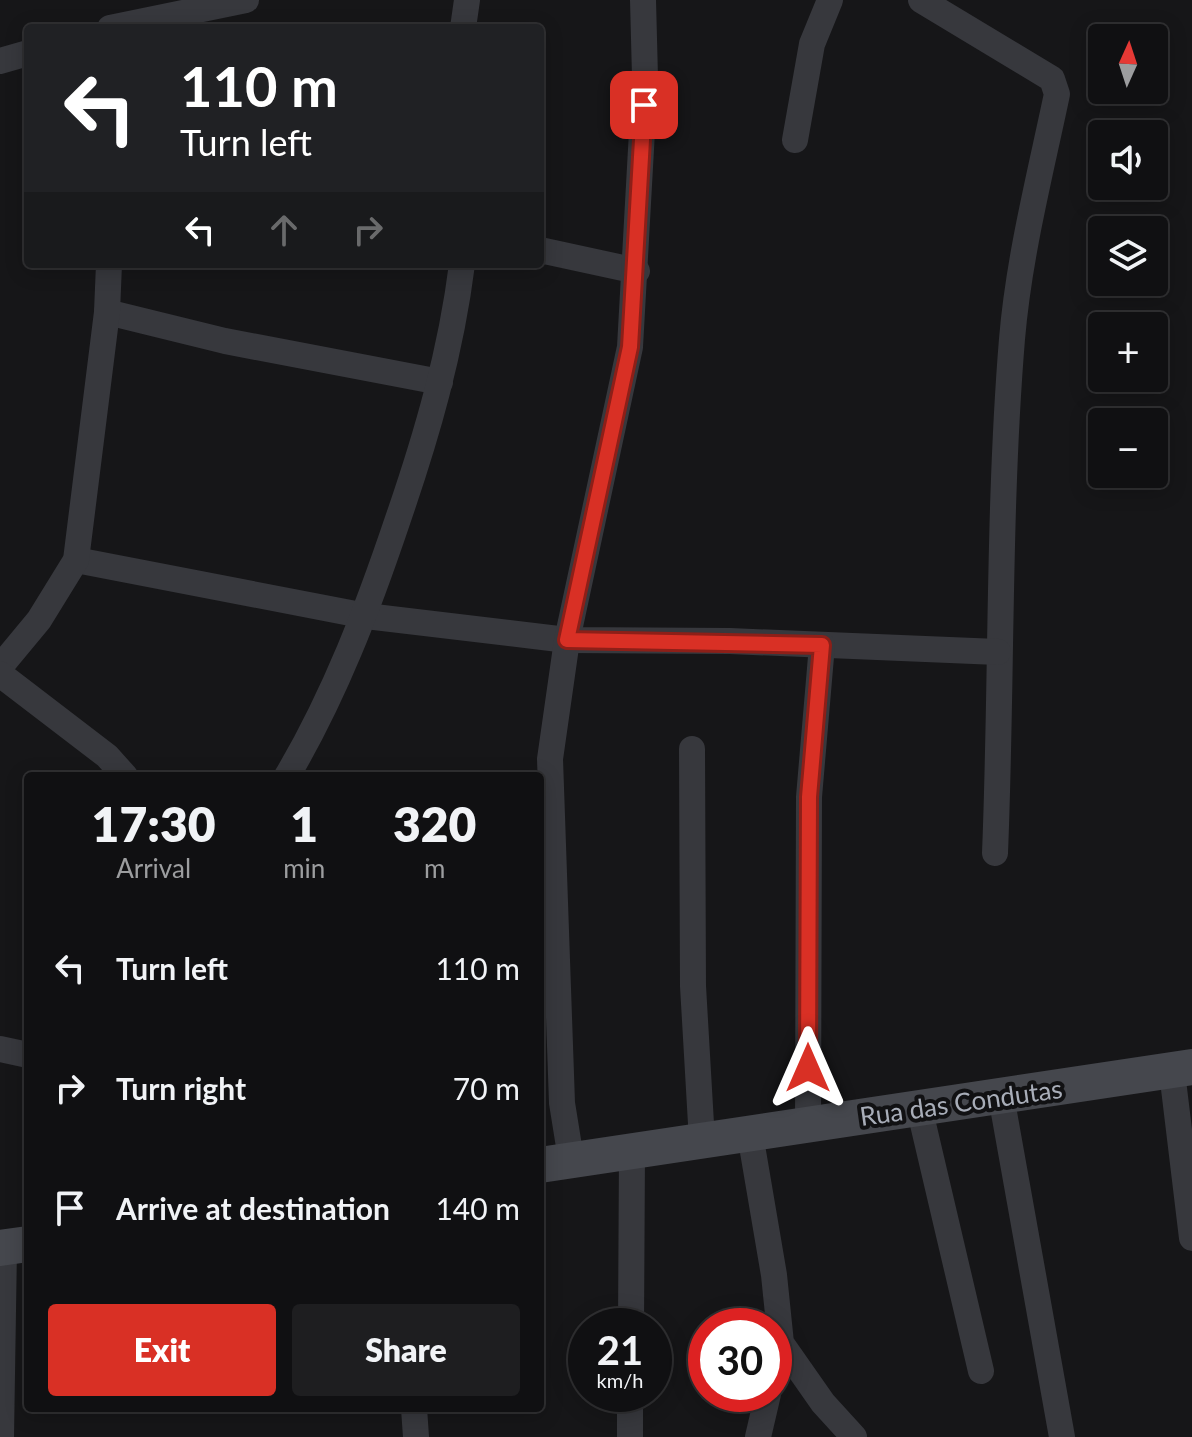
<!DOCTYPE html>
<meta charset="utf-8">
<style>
body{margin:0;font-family:Lato,sans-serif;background:#1e1e20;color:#f1f3f6;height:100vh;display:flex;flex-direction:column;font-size:30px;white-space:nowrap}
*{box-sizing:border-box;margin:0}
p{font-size:26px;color:#9c9d9f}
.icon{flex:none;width:44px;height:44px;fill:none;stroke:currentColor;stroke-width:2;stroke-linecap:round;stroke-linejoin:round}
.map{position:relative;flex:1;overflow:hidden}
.details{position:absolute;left:24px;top:772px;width:520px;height:640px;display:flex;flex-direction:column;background:#101012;border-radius:8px;box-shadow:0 4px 20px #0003,0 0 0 2px #303032}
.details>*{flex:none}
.guide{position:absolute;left:24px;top:24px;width:520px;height:244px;border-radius:8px;box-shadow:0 4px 20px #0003,0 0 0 2px #303032;background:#202124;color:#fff;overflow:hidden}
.needle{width:52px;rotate:3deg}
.tools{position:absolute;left:1088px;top:24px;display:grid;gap:16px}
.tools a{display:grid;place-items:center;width:80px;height:80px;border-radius:8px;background:#101012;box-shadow:0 4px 20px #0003,0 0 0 2px #303032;font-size:40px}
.speed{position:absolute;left:568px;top:1308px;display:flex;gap:16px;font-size:40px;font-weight:700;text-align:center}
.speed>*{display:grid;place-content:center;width:104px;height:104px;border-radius:50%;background:#101012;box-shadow:0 4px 20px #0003,0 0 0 2px #303032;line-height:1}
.speed small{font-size:20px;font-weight:400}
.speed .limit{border:12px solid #d22;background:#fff;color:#111}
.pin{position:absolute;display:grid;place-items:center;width:68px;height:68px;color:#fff;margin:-34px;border-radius:16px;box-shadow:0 4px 12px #0006}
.me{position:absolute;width:88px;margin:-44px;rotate:0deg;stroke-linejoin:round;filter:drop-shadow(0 0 6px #0008)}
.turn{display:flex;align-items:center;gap:28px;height:168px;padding:0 24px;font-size:36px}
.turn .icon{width:104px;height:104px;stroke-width:2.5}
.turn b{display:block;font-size:56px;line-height:68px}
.lanes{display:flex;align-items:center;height:76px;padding:0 24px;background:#0003;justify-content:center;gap:40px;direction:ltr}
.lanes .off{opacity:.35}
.eta{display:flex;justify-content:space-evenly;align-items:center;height:136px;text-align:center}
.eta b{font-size:48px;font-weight:800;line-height:56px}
.primary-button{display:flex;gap:16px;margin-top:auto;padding:16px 24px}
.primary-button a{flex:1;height:92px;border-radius:8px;background:#d93025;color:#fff;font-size:32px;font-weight:800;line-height:92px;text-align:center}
.primary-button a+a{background:#1e1e20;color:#f1f3f6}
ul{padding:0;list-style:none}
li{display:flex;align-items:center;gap:24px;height:120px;padding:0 24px}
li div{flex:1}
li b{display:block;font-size:30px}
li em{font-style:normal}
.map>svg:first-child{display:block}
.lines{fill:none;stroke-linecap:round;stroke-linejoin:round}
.street{stroke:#37383d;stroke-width:26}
.secondary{stroke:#45474d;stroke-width:36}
.route-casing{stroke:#8d1f18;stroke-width:20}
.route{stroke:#d93025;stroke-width:14}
.labels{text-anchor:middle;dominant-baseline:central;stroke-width:8;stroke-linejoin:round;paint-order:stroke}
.street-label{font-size:26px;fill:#a8adb8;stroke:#111113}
</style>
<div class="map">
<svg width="1192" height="1437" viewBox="0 0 1192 1437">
<rect width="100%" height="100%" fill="#161618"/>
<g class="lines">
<g class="street">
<path d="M921,0l131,79 5,15c-17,81 -38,162 -45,245 -14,171 -10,343 -17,514"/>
<path d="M110,28l136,-28"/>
<path d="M463,28l4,-28"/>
<path d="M0,61l28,-8"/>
<path d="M795,140l17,-96 18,-44"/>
<path d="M540,250l97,21"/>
<path d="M107,312l118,29 215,41"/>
<path d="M76,560l290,56 201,24 163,1 268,11"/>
<path d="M0,667l39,-47 37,-60 31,-248 2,-48"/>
<path d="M0,674l107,82 18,20"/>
<path d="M692,749l1,237 9,155"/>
<path d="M287,776c48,-81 81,-168 111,-257 29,-84 53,-167 64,-255"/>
<path d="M0,1049l28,6"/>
<path d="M1172,1072l20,166"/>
<path d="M1001,1096l61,341"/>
<path d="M919,1107l62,264"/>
<path d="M808,1125l1,-328 13,-152"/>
<path d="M750,1134l24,141 7,68 42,60 31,34"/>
<path d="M571,1159l-9,-56 -12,-344 17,-119 63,-293 15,-270 -2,-77"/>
<path d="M631,1326l1,-174"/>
<path d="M414,1408l2,29"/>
<path d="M1,1437l3,-189"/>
<path d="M630,1437v-43"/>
<path d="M758,1437l10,-43"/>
</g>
<g class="secondary">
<path d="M540,1165l652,-98"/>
<path d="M0,1248l28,-4"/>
</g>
</g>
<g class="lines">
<defs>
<path id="route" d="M644,105l-14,242 -63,293 255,5 -13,152 -1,271"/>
</defs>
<use href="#route" class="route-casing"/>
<use href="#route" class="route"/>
</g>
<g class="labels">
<g class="street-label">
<text transform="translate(961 1102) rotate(-8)">Rua das Condutas</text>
</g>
</g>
</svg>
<div class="tools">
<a><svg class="needle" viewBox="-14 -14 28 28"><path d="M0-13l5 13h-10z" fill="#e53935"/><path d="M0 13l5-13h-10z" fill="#9c9d9f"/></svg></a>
<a><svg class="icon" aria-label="sound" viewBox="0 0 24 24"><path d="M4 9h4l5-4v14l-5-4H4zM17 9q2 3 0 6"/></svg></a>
<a><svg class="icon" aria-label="layers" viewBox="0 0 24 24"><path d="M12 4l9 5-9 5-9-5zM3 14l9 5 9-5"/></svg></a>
<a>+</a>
<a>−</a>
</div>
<div class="speed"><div>21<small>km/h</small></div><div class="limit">30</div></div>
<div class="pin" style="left:644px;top:105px;background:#d93025"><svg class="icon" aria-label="arrive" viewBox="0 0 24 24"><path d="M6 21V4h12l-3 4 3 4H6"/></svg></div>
<svg class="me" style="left:808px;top:1068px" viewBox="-20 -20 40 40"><path d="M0-17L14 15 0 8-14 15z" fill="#d93025" stroke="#fff" stroke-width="4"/></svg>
<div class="guide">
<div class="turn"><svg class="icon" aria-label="left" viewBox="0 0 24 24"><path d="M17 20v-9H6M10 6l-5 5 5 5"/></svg><div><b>110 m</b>Turn left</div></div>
<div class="lanes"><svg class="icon" aria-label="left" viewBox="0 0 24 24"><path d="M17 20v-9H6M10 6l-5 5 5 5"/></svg><svg class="icon off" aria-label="ahead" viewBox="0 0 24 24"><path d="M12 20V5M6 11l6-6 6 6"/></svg><svg class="icon off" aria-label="right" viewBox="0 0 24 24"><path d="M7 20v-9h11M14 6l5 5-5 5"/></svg></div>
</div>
<section class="details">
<div class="eta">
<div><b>17:30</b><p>Arrival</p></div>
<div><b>1</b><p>min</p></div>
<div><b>320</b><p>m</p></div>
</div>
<ul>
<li><svg class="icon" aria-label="left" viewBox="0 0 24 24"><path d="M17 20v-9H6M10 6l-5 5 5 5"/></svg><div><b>Turn left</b></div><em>110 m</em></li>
<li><svg class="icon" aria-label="right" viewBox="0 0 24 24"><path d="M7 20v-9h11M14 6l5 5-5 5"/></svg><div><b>Turn right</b></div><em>70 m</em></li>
<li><svg class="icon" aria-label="arrive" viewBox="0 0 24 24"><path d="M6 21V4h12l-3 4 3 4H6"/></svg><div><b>Arrive at destination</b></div><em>140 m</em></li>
</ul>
<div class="primary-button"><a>Exit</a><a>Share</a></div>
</section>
</div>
